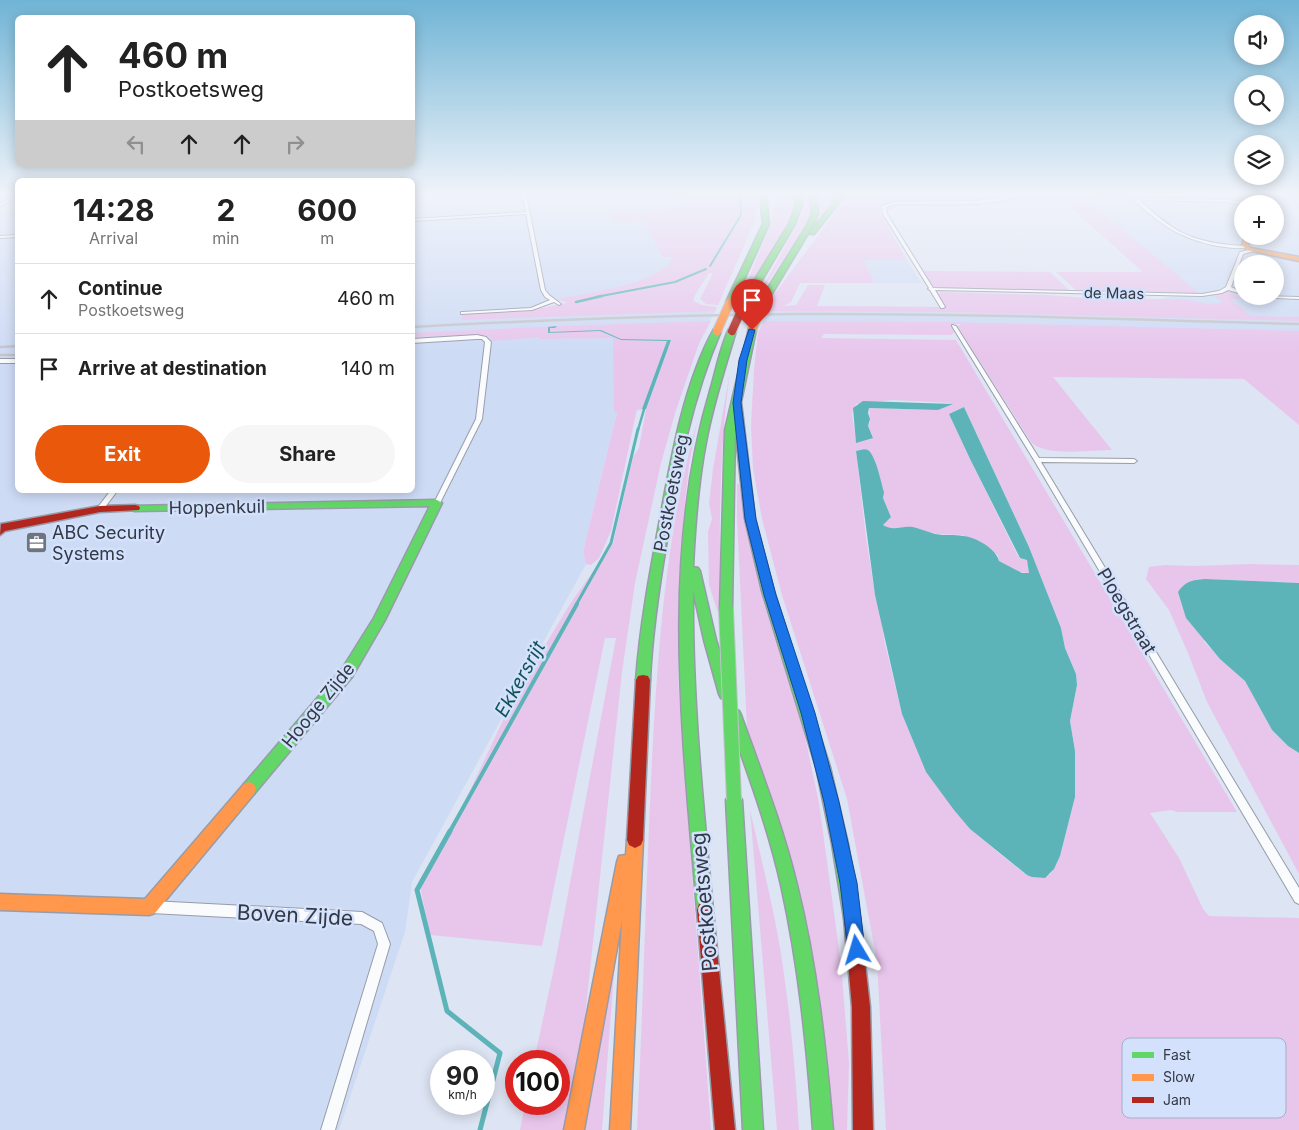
<!DOCTYPE html>
<meta charset="utf-8">
<style>
body{margin:0;font-family:Inter,sans-serif;background:#f6f6f6;color:#222;height:100vh;display:flex;flex-direction:column;font-size:19px;white-space:nowrap}
*{box-sizing:border-box;margin:0}
p{font-size:16px;color:#767676}
.icon{flex:none;width:28px;height:28px;fill:none;stroke:currentColor;stroke-width:2;stroke-linecap:round;stroke-linejoin:round}
.map{position:relative;flex:1;overflow:hidden}
.sheet{position:absolute;left:15px;top:178px;width:400px;height:315px;display:flex;flex-direction:column;background:#fff;border-radius:8px;box-shadow:0 2px 12px #0003}
.sheet>*{flex:none}
.guide{position:absolute;left:15px;top:15px;width:400px;height:152px;border-radius:8px;box-shadow:0 2px 12px #0003;background:#fff;color:#222;overflow:hidden}
.controls{position:absolute;left:1234px;top:15px;display:grid;gap:10px}
.controls a{display:grid;place-items:center;width:50px;height:50px;border-radius:50%;background:#fff;box-shadow:0 2px 12px #0003;font-size:25px}
.speed{position:absolute;left:430px;top:1050px;display:flex;gap:10px;font-size:25px;font-weight:700;text-align:center}
.speed>*{display:grid;place-content:center;width:65px;height:65px;border-radius:50%;background:#fff;box-shadow:0 2px 12px #0003;line-height:1}
.speed small{font-size:12px;font-weight:400}
.speed .limit{border:8px solid #d22;background:#fff;color:#111}
.pin{position:absolute;display:grid;place-items:center;width:42px;height:42px;color:#fff;margin:-51px -21px;border-radius:50% 50% 50% 0;rotate:-45deg;box-shadow:0 0 5px #0007}
.pin .icon{rotate:45deg}
.me{position:absolute;width:55px;margin:-28px;rotate:353deg;stroke-linejoin:round;filter:drop-shadow(0 0 4px #0008)}
.turn{display:flex;align-items:center;gap:18px;height:105px;padding:0 20px;font-size:22px}
.turn .icon{width:65px;height:65px;stroke-width:2.5}
.turn b{display:block;font-size:35px;line-height:42px}
.lanes{display:flex;align-items:center;height:48px;padding:0 20px;background:#0003;justify-content:center;gap:25px;direction:ltr}
.lanes .off{opacity:.35}
.eta{display:flex;justify-content:space-evenly;align-items:center;height:85px;text-align:center}
.eta b{font-size:30px;font-weight:700;line-height:35px}
.action{display:flex;gap:10px;margin-top:auto;padding:10px 20px}
.action a{flex:1;height:58px;border-radius:30px;background:#ea580c;color:#fff;font-size:20px;font-weight:700;line-height:58px;text-align:center}
.action a+a{background:#f6f6f6;color:#222}
ul{padding:0;list-style:none}
li{display:flex;align-items:center;gap:15px;height:70px;padding:0 20px;border-top:1px solid #e0e0e0}
li div{flex:1}
li b{display:block;font-size:19px}
li em{font-style:normal}
.map>svg:first-child{display:block}
.built{fill:#cedbf5;fill-rule:evenodd}
.green{fill:#e8c6ec;fill-rule:evenodd}
.water{fill:#5db4b8}
.lines{fill:none;stroke-linecap:round;stroke-linejoin:round}
.stream-far4{stroke:#5db4b8;stroke-width:2}
.stream-far3{stroke:#5db4b8;stroke-width:2.5}
.stream-far2{stroke:#5db4b8;stroke-width:3}
.stream-far1{stroke:#5db4b8;stroke-width:4}
.stream{stroke:#5db4b8;stroke-width:5}
.street-casing{stroke:#979ca8;stroke-width:2}
.fast-casing{stroke:#979ca8;stroke-width:3}
.slow-casing{stroke:#979ca8;stroke-width:3}
.jam-casing{stroke:#979ca8;stroke-width:3}
.street{fill:#fafbfd;fill-rule:evenodd}
.fast{fill:#63d668;fill-rule:evenodd}
.slow{fill:#ff974d;fill-rule:evenodd}
.jam{fill:#b3261e;fill-rule:evenodd}
.rail{stroke:#c4c5c9;stroke-width:2.5}
.fast-bridge-casing{stroke:#bfc3cb;stroke-width:16;stroke-linecap:butt}
.slow-bridge-casing{stroke:#bfc3cb;stroke-width:10;stroke-linecap:butt}
.jam-bridge-casing{stroke:#bfc3cb;stroke-width:10;stroke-linecap:butt}
.fast-bridge{stroke:#63d668;stroke-width:14}
.slow-bridge{stroke:#ff974d;stroke-width:8}
.jam-bridge{stroke:#b3261e;stroke-width:8}
.route{fill:#1a73e8;stroke:#114b97}
.labels{text-anchor:middle;dominant-baseline:central;stroke-width:5;stroke-linejoin:round;paint-order:stroke}
.far-street-label{font-size:15px;fill:#333944;stroke:#d3e1fd}
.street-label{font-size:18px;fill:#333944;stroke:#d3e1fd}
.poi-label{font-size:18px;fill:#333944;stroke:#d3e1fd;text-anchor:start}
.water-label{font-size:19px;font-style:italic;fill:#115352;stroke:#d3e1fd}
.near-street-label{font-size:21px;fill:#333944;stroke:#d3e1fd}
.key{fill:#d3e1fd;stroke:#a3afc6;stroke-width:1}
.key-label{font-size:14px;fill:#333944}
</style>
<div class="map">
<svg width="1299" height="1130" viewBox="0 0 1299 1130">
<rect width="100%" height="100%" fill="#dde4f3"/>
<g class="built">
<path d="M0,194h17l1,296h394l1,-296h272l6,15 -10,42 -16,19 -32,16 -110,22 -60,3 -1,3 88,-2 8,2v-3l159,-4 -18,36 -23,67 -59,1 -34,141 3,12 -174,318 -7,50 -66,198h-339z"/>
<path d="M1091,194h208v139l-337,-10 -199,-1 7,-16 174,1 233,6 -14,-15 35,-5 -113,-95zM1242,204h33v32h-33zM1242,264h33v32h-33z"/>
<path d="M863,260h44l14,23h-47z"/>
</g>
<g class="green">
<path d="M686,194h69l3,8 -3,19 -37,84 -12,-1 -6,-5 13,-26h-4l-15,24v4l8,4 15,2 -2,4 -254,9 1,-6 64,-3 41,-8 -9,-4c30,-7 101,-14 116,-42h-12l-18,-37 -28,2 -7,-9 80,-6z"/>
<path d="M777,194h18c0,32 -38,79 -55,106l32,-79z"/>
<path d="M804,194h7v20l-6,13 -50,74 42,-76 5,-12z"/>
<path d="M817,194h22l-18,22h-3z"/>
<path d="M849,194h174l-52,8h-81l-9,7 1,7 25,44h-43l10,23h-74l-9,19 -8,4 13,-1 12,-20h17l-8,21 127,1 -7,-14 5,-1 104,3 69,5 24,-3 9,2h34l27,5 12,-1 1,-2 -10,-6 17,-4 13,8h-12l21,17 48,1v4l-350,-9 -181,-1 2,-5h-3l9,-14z"/>
<path d="M1030,194h61l6,5h-19l-12,3 -56,-2z"/>
<path d="M1081,200h6l112,93 -122,-2 -21,-19h87l-76,-68z"/>
<path d="M1001,201l35,3h-36l-53,3 -47,-1 -14,5 1,-4 8,-3h56z"/>
<path d="M923,271l127,1 22,21 -134,-4 -4,-1z"/>
<path d="M711,321l-12,22 -23,67 -15,53 -26,120 -13,89 -38,354 -19,104h-45l5,-26h34v-43h-25l21,-98 61,-325h-11l-63,308 -112,-11 -11,-54 45,-78 51,-108 55,-91 43,-61 20,-86 6,-9 7,-39 25,-69 -50,-1 -17,-8 -40,1 36,-1 21,9 46,1 -25,68h-5l-26,122 -12,27 -8,7 -5,-1 -3,-12 34,-140h-3l-1,-74 -74,1v-2l-46,4 -3,-4 -6,-2 -71,2v-4l147,-7z"/>
<path d="M764,321l182,1 353,9v94l-55,-46 -191,-2 59,73c-19,0 -68,7 -81,-8l-74,-116 5,-2h-10l3,8 -4,3 -127,-1 -3,4 135,2 281,472h-60l-6,-2 -21,3 29,45 24,51 6,7 90,2v212h-413l-9,-168 -30,-163 -65,-204 -20,-76 -9,-50 -2,-43 3,-57 4,-36zM893,400l58,3 -13,7 -69,-2 1,14 -2,4 5,11 -17,5 -4,-29 4,-9zM964,407l65,140 32,81 4,20 11,26 1,11 -7,36 5,30v46l-15,59 -10,19h-23l-21,-16 -36,-30 -44,-57 -24,-58 -17,-70 -5,-29 -5,-20 -9,-58 -10,-86 8,-2 5,2 4,6 10,41 8,18 -8,9 7,4 21,-2 25,7 26,1 36,20 1,6c9,5 19,13 30,12l-2,-13 -8,-2 -48,-97 -22,-47z"/>
<path d="M730,372c-7,48 -9,96 -10,145 -1,33 2,66 -1,99l-10,-31 -1,-53 4,-13 -3,-16 4,-34z"/>
<path d="M697,422l-8,43 -5,48 -5,76 -1,92 33,449h-74c6,-124 9,-247 15,-371 6,-113 14,-227 45,-337z"/>
<path d="M737,484h2l6,36 17,76 38,117 19,90 22,161 8,99 -2,67h-14l-86,-401 -10,-210z"/>
<path d="M1250,564l49,1v18l-94,-4 -1,63 41,39 27,49 16,16 11,7v121l-92,-172 -19,-49 -19,-43 -23,-31 3,-12 16,-2 29,1z"/>
<path d="M750,810c13,57 28,114 35,172 7,49 11,99 14,148h-22z"/>
<path d="M616,948l-14,182h-18z"/>
</g>
<g class="water">
<path d="M557,326l-2,2h-5v4l51,-2 20,9 50,1 -25,69h-4l25,-68 -46,-1 -21,-9 -52,2v-6z"/>
<path d="M863,401l90,3 -15,6 -69,-2 -1,5 2,6 -2,7 5,12 -17,5 -3,-35z"/>
<path d="M964,407l65,140 32,81 4,20 11,26 1,11 -7,36 5,30v46l-15,59 -6,13 -9,9 -13,-1 -5,-2 -57,-46 -16,-19 -28,-38 -24,-58 -27,-119 -19,-144c4,-1 8,-3 12,-1 8,6 13,32 16,42l-1,6 8,19 -8,8c11,7 19,0 30,2 8,2 15,5 22,7 10,2 19,0 28,2 12,1 33,12 36,25l23,12h7l-2,-13 -7,-2 -49,-97 -22,-47z"/>
<path d="M1205,579l94,4v170l-11,-7 -16,-16 -27,-49 -25,-22 -34,-41 -8,-26c8,-11 14,-12 27,-13z"/>
</g>
<g class="lines">
<g class="stream-far4">
<path d="M710,266l31,-51 -1,-21"/>
<path d="M596,297l79,-15 31,-13"/>
</g>
<g class="stream-far3">
<path d="M576,302l26,-6"/>
<path d="M638,430l7,-24"/>
</g>
<path class="stream-far2" d="M576,605l35,-62 27,-114"/>
<path class="stream-far1" d="M449,833l128,-229"/>
<path class="stream" d="M450,831l-33,59 30,121 53,42 -20,77"/>
<defs>
<g id="street">
<path d="M18,194v3l-18,9v-2z"/>
<path d="M522,194h4l19,96 4,5 12,9 -2,1 -5,-3 -22,8 -71,4v-2h2l68,-4 19,-8 -5,-3 -4,-7 -15,-76 -114,7v-2l114,-7z"/>
<path d="M1020,194h8c-42,14 -90,10 -134,10l-8,3 1,7 46,74 269,6 17,-3 7,-4 14,-35 13,-3h1v2l-11,3 -12,33 11,5v2l-14,-4 -6,3 -20,3 -267,-6 10,17 -2,1h-2l-11,-18 -2,-1 1,-1 -46,-74 -1,-8 12,-4 83,-1z"/>
<path d="M1142,198l85,2 20,3 -5,2 -15,-3 -85,-2 -2,1c12,10 23,21 37,29 21,12 46,15 69,16l2,1c-7,2 -16,1 -23,0 -39,-5 -62,-20 -90,-46z"/>
<path d="M18,235v2l-18,1v-2z"/>
<path d="M1253,296l46,1v2l-44,-2z"/>
<path d="M952,325l4,1 83,132 95,1 3,2 -3,2 -93,-1 258,426v16l-4,-2 -261,-442 -82,-134z"/>
<path d="M477,335l9,2 5,5 -9,77 -42,84 -3,2 -3,-2 42,-84 9,-77 -3,-3h-5l-65,4v-4z"/>
<rect x="0" y="359" width="18" height="4"/>
<path d="M111,490h7l-16,21h-4l-1,-2 1,-2z"/>
<path d="M151,901l211,11 20,11 8,21 -55,186h-14l57,-186 -4,-13 -13,-7 -210,-11 -4,-2 -2,-4 2,-4z"/>
</g>
<g id="fast">
<path d="M760,194h6l3,30 -35,78 -6,1 -2,-1 37,-78z"/>
<path d="M795,194h6l1,11 -7,19 -46,78 -6,1 -2,-1 48,-78 7,-19z"/>
<path d="M810,194h6l2,20 -6,13 -45,75 -6,1 -2,-1 47,-75 6,-13z"/>
<path d="M841,194h5l-32,40h-4v-2z"/>
<path d="M1257,194h5l3,5 -1,5h-6l1,-5z"/>
<path d="M749,328l7,2 -15,72 14,117 19,72 56,176 18,77 12,74 -2,6 -6,2 -6,-2 -2,-6 -12,-74 -16,-77 -54,-176 -17,-72 -10,-92 -3,182 -2,3h-8l-2,-3 5,-179z"/>
<path d="M714,329l7,2c-29,67 -43,138 -54,209 -8,47 -15,93 -17,140l-2,4 -5,1 -5,-1 -2,-4c4,-54 14,-108 24,-161 11,-61 24,-136 54,-190z"/>
<path d="M729,329l7,2c-11,37 -23,73 -30,111 -8,41 -11,83 -13,125l5,1 2,3 16,69 17,54 -2,4 -5,1 -5,-1 -2,-4 -15,-54 -11,-50c-1,107 10,214 20,320l-2,6 -6,2 -6,-2 -2,-6c-14,-169 -37,-354 13,-519 6,-20 10,-43 19,-62z"/>
<path d="M437,500l5,3 -57,117 -33,57 -98,117 -5,2 -5,-2 -2,-5 2,-5 98,-115 32,-51 56,-112 -295,5 -4,-1 -1,-2 1,-2z"/>
<path d="M734,709l5,2 2,4c20,56 42,112 56,170 20,80 29,163 36,245h-20c-6,-82 -14,-164 -32,-245 -13,-58 -34,-114 -54,-170l2,-4z"/>
<path d="M734,793l5,2 3,5 21,330h-20l-17,-330 3,-5z"/>
</g>
<g id="slow">
<path d="M1245,236h6l-3,9 3,3 48,9v4l-52,-11 -5,-5z"/>
<path d="M249,782l5,2 2,5 -2,5 -99,119 -6,2 -149,-5v-16l145,5 99,-115z"/>
<path d="M635,832l6,3 2,5 -13,290h-20l12,-210 -38,210h-20l53,-268 2,-6 7,-1 1,-15 2,-5z"/>
</g>
<g id="jam">
<path d="M135,505l4,1 1,2 -1,2 -39,2 -95,19 -5,4 1,-11 99,-18z"/>
<path d="M643,675l5,1 2,4 -7,160 -2,5 -6,3 -6,-3 -2,-5 9,-160 2,-4z"/>
<path d="M705,902l6,2 2,6 22,220h-20l-18,-220 2,-6z"/>
<path d="M852,910l6,2 2,6 10,89 3,123h-20l-1,-123 -8,-89 2,-6z"/>
</g>
</defs>
<use href="#street" class="street-casing"/>
<use href="#fast" class="fast-casing"/>
<use href="#slow" class="slow-casing"/>
<use href="#jam" class="jam-casing"/>
<use href="#street" class="street"/>
<use href="#fast" class="fast"/>
<use href="#slow" class="slow"/>
<use href="#jam" class="jam"/>
<g class="rail">
<path d="M412,327c129,-7 258,-12 388,-13 166,-1 333,6 499,10"/>
<path d="M0,347l18,-1"/>
<path d="M0,355h18"/>
</g>
<defs>
<path id="fast-bridge" d="M726,609l8,191"/>
<g id="slow-bridge">
<path d="M752,330l11,-28"/>
<path d="M717,331l13,-29"/>
</g>
<path id="jam-bridge" d="M732,331l13,-29"/>
</defs>
<use href="#fast-bridge" class="fast-bridge-casing"/>
<use href="#slow-bridge" class="slow-bridge-casing"/>
<use href="#jam-bridge" class="jam-bridge-casing"/>
<use href="#fast-bridge" class="fast-bridge"/>
<use href="#slow-bridge" class="slow-bridge"/>
<use href="#jam-bridge" class="jam-bridge"/>
</g>
<linearGradient id="sky" x2="0" y2="1"><stop stop-color="#70b4d5"/><stop offset="0.55" stop-color="#f0f3fa"/><stop offset="1" stop-color="#f0f3fa" stop-opacity="0"/></linearGradient>
<rect width="1299" height="353" fill="url(#sky)"/>
<path class="route" d="M749,329l6,1 -8,30 -6,43 15,116 20,76 39,118 24,89 18,81 8,67 -2,6 -6,3 -7,-3 -2,-6 -8,-67 -16,-81 -23,-89 -37,-118 -19,-76 -12,-116 6,-43z"/>
<defs>
<symbol id="office-square" viewBox="-11 -11 22 22"><rect x="-9" y="-9" width="18" height="18" rx="4" fill="#6e7581" stroke="#d3e1fd"/><path d="M-6-3h4V-5.5h4V-3h4V5H-6ZM-1-4.5V-3h2v-1.5ZM-6 0V1H6V0Z" fill="#fff"/></symbol>
</defs>
<g fill-rule="evenodd">
<use href="#office-square" x="24" y="530" width="25" height="25"/>
</g>
<g class="labels">
<g class="far-street-label">
<text transform="translate(1114 293) rotate(1)">de Maas</text>
</g>
<g class="street-label">
<text transform="translate(671 493) rotate(-79)">Postkoetsweg</text>
<text transform="translate(217 507) rotate(-1)">Hoppenkuil</text>
<text transform="translate(1127 611) rotate(59)">Ploegstraat</text>
<text transform="translate(318 705) rotate(-51)">Hooge Zijde</text>
</g>
<g class="poi-label">
<text x="52" y="532">ABC Security<tspan x="52" dy="21">Systems</tspan></text>
</g>
<g class="water-label">
<text transform="translate(520 679) rotate(-61)">Ekkersrijt</text>
</g>
<g class="near-street-label">
<text transform="translate(704 902) rotate(-95)">Postkoetsweg</text>
<text transform="translate(295 915) rotate(3)">Boven Zijde</text>
</g>
</g>
<rect x="1122" y="1038" width="164" height="80" rx="8" class="key"/>
<rect x="1132" y="1052" width="22" height="6" fill="#63d668"/>
<rect x="1132" y="1074" width="22" height="7" fill="#ff974d"/>
<rect x="1132" y="1097" width="22" height="6" fill="#b3261e"/>
<g class="key-label">
<text x="1163" y="1060">Fast</text>
<text x="1163" y="1082">Slow</text>
<text x="1163" y="1105">Jam</text>
</g>
</svg>
<div class="controls">
<a><svg class="icon" aria-label="sound" viewBox="0 0 24 24"><path d="M4 9h4l5-4v14l-5-4H4zM17 9q2 3 0 6"/></svg></a>
<a><svg class="icon" aria-label="search" viewBox="0 0 24 24"><circle cx="10" cy="10" r="6"/><path d="M15 15l6 6"/></svg></a>
<a><svg class="icon" aria-label="layers" viewBox="0 0 24 24"><path d="M12 4l9 5-9 5-9-5zM3 14l9 5 9-5"/></svg></a>
<a>+</a>
<a>−</a>
</div>
<div class="speed"><div>90<small>km/h</small></div><div class="limit">100</div></div>
<div class="pin" style="left:752px;top:330px;background:#d93025"><svg class="icon" aria-label="arrive" viewBox="0 0 24 24"><path d="M6 21V4h12l-3 4 3 4H6"/></svg></div>
<svg class="me" style="left:857px;top:950px" viewBox="-20 -20 40 40"><path d="M0-17L14 15 0 8-14 15z" fill="#1a73e8" stroke="#fff" stroke-width="4"/></svg>
<div class="guide">
<div class="turn"><svg class="icon" aria-label="ahead" viewBox="0 0 24 24"><path d="M12 20V5M6 11l6-6 6 6"/></svg><div><b>460 m</b>Postkoetsweg</div></div>
<div class="lanes"><svg class="icon off" aria-label="left" viewBox="0 0 24 24"><path d="M17 20v-9H6M10 6l-5 5 5 5"/></svg><svg class="icon" aria-label="ahead" viewBox="0 0 24 24"><path d="M12 20V5M6 11l6-6 6 6"/></svg><svg class="icon" aria-label="ahead" viewBox="0 0 24 24"><path d="M12 20V5M6 11l6-6 6 6"/></svg><svg class="icon off" aria-label="right" viewBox="0 0 24 24"><path d="M7 20v-9h11M14 6l5 5-5 5"/></svg></div>
</div>
<section class="sheet">
<div class="eta">
<div><b>14:28</b><p>Arrival</p></div>
<div><b>2</b><p>min</p></div>
<div><b>600</b><p>m</p></div>
</div>
<ul>
<li><svg class="icon" aria-label="ahead" viewBox="0 0 24 24"><path d="M12 20V5M6 11l6-6 6 6"/></svg><div><b>Continue</b><p>Postkoetsweg</p></div><em>460 m</em></li>
<li><svg class="icon" aria-label="arrive" viewBox="0 0 24 24"><path d="M6 21V4h12l-3 4 3 4H6"/></svg><div><b>Arrive at destination</b></div><em>140 m</em></li>
</ul>
<div class="action"><a>Exit</a><a>Share</a></div>
</section>
</div>
